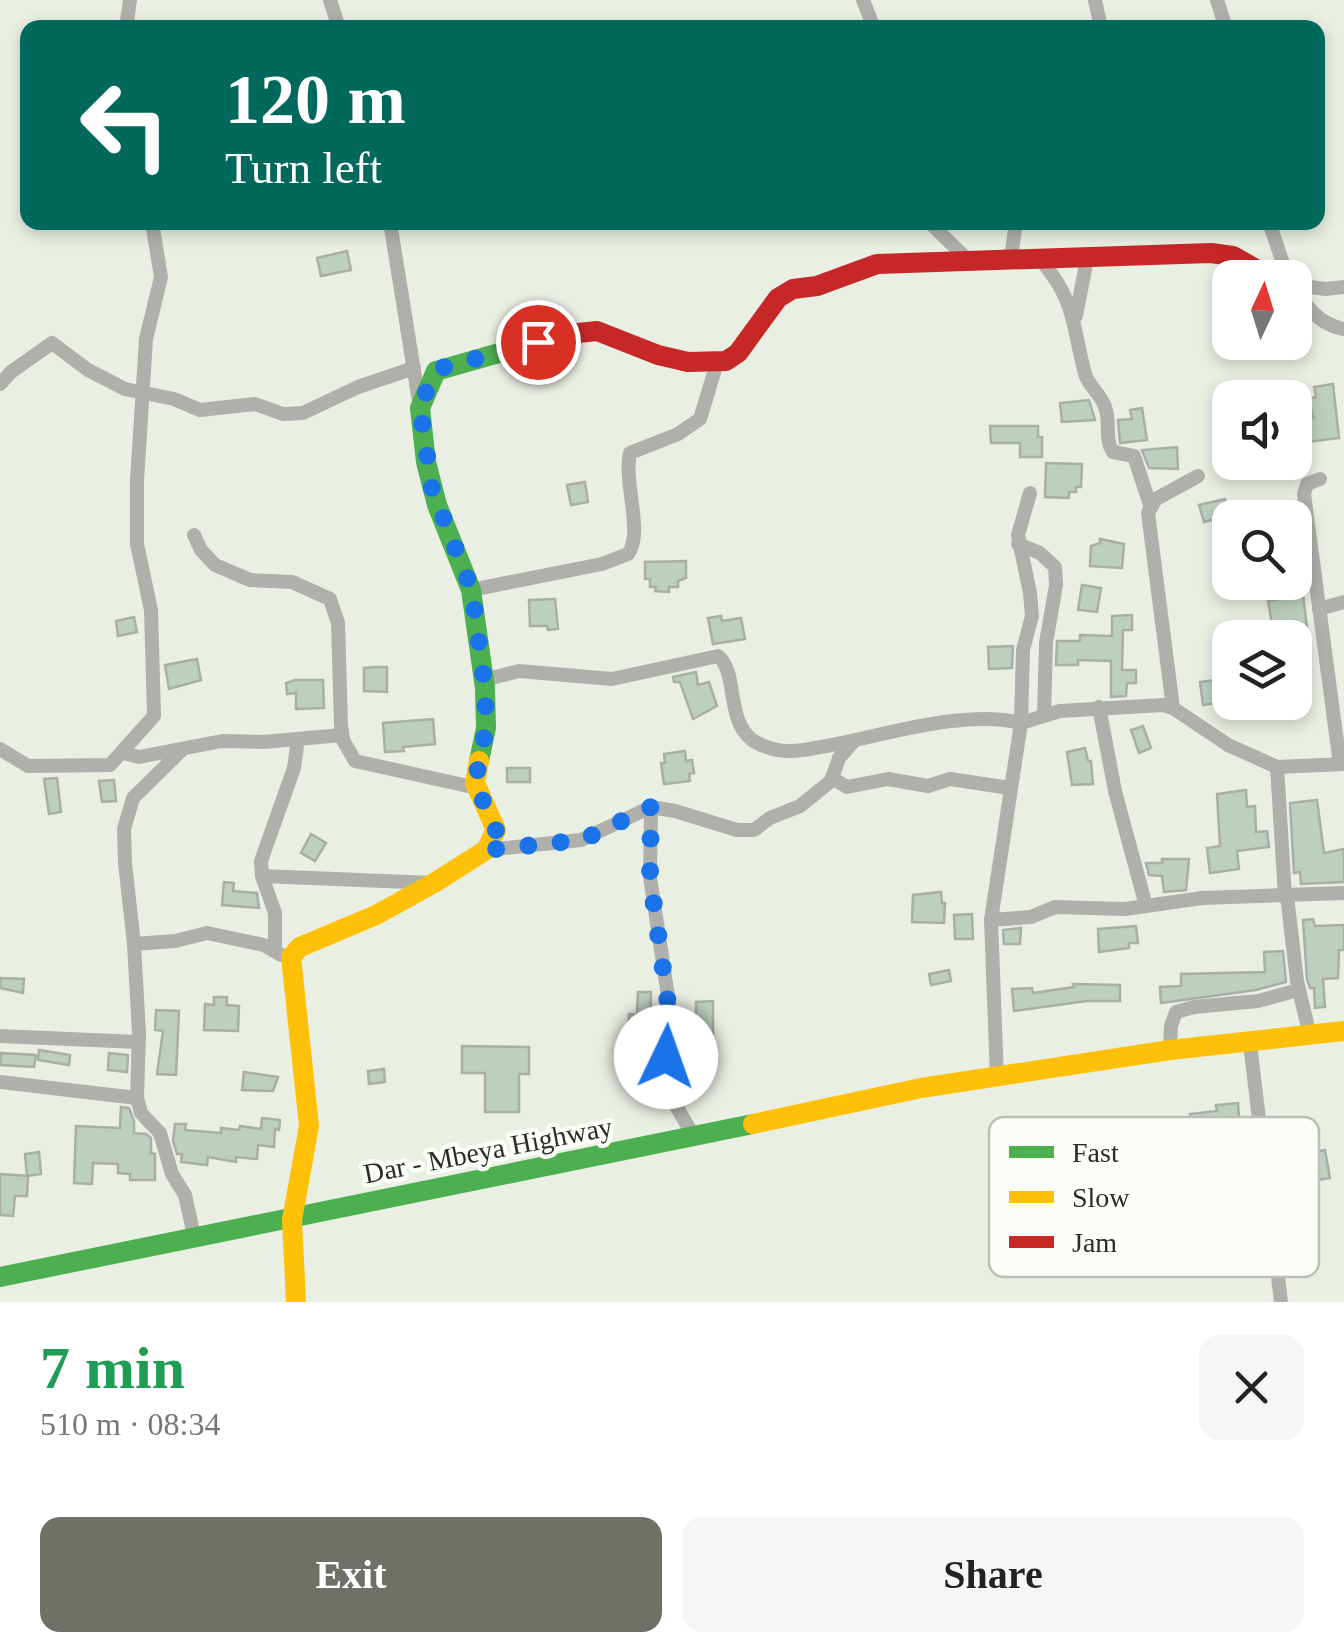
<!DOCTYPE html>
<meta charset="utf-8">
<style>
body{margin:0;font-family:Georgia,serif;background:#f6f6f6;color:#222;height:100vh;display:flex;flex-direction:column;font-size:38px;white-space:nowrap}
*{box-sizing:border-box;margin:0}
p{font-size:32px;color:#767676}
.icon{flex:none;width:55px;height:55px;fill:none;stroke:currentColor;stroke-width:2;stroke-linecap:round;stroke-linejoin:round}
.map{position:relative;height:1302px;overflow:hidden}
.drawer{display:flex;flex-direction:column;background:#fff;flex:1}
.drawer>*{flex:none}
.guide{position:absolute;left:20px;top:20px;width:1305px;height:210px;border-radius:20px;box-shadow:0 5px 15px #0003;background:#00695c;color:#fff;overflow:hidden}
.needle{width:65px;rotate:4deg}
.fabs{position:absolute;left:1212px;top:260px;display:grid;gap:20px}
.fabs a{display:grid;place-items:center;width:100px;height:100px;border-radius:20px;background:#fff;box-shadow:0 5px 15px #0003;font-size:50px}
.pin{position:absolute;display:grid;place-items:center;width:85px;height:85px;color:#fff;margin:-42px;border:5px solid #fff;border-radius:50%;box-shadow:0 2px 10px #0007}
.me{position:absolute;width:110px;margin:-55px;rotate:3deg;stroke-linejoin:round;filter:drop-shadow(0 0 8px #0008)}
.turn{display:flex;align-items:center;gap:35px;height:210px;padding:0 40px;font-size:45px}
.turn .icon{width:130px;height:130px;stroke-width:2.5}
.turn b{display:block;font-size:70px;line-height:85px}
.round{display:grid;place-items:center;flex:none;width:105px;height:105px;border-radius:20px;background:#f6f6f6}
.summary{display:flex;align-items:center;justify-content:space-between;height:170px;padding:0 40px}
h1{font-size:60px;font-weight:600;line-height:75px;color:#1e9e55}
.action{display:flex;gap:20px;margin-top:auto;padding:20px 40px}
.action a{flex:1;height:115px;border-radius:20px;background:#6d7168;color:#fff;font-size:40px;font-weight:600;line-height:115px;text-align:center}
.action a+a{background:#f6f6f6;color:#222}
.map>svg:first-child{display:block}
.building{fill:#bdcfbf;stroke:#a9afa7;stroke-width:2.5}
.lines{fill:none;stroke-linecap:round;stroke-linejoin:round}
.street{stroke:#afb0ab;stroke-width:14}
.fast{stroke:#4caf50;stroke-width:20}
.slow{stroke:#ffc107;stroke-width:20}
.jam{stroke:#c62828;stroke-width:20}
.route{stroke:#1a73e8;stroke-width:18;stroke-dasharray:0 32.4}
.labels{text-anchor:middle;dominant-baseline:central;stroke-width:9;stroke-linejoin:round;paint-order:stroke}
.street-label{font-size:28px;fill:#2a2d26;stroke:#fbfef6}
.key{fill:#fbfef6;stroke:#bcbfb8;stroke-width:2.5}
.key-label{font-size:28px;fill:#2a2d26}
</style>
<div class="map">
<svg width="1344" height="1302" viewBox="0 0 1344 1302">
<rect width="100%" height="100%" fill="#eaefe4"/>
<g class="building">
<path d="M347,251l4,19 -30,6 -4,-18z"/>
<path d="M1333,384l6,54 -32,4 3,22 -12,1 -3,-45 18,-2 -4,-20 7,-1 -2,-10z"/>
<path d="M1089,400l6,20 -33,2 -2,-19z"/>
<path d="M1142,408l5,32 -27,3 -2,-23 14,-1 -2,-9z"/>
<path d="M990,426h48v11h4v20h-22v-14h-29z"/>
<path d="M1177,447l1,22 -29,-1 -7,-18z"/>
<path d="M1046,463l36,1 -1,23h-5v5h-7v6l-24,-1z"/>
<path d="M585,482l3,20 -17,3 -4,-20z"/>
<path d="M1225,499l4,17 -25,6 -5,-17z"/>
<path d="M1100,539l24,5 -2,24 -32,-2 1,-20 9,-3z"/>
<path d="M686,561v17l-8,3v6h-9v5l-14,-1 1,-4h-6v-8h-5v-17z"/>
<path d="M1082,585l19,3 -4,24 -19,-2z"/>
<path d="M1303,595l8,64 -16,2v-28l-21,3 -6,-35z"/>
<path d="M555,599l3,30 -10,1 -1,-4h-17l-1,-26z"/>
<path d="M1132,615v15h-9l-1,40h14v13h-9l-1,13 -15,1v-36l-33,-1v5h-22l1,-24h23v-6l32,1v-20z"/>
<path d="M721,616l1,5 19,-3 4,21 -32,5 -5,-26z"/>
<path d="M134,617l3,15 -19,4 -2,-15z"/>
<path d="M1013,646l-1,22 -23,1 -1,-22z"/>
<path d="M197,659l4,21 -32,9 -4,-24z"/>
<path d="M375,667h12v25l-23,-1v-23z"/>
<path d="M696,672l2,13 11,-3 8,24 -24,13 -13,-37h-6l-1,-5z"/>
<path d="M1230,678v23l-27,4 -3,-23z"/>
<path d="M295,680h28l1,28 -28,1v-16l-9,1 -1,-11z"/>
<path d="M433,719l2,25 -32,3 1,4 -19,1 -2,-29z"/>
<path d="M1143,726l8,22 -12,5 -8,-23z"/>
<path d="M1085,748l3,13h3l2,23 -21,1 -5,-33z"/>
<path d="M685,751l1,10 6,-1 2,13 -5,1 1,7 -26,3 -3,-21h4l-1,-9z"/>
<rect x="507" y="768" width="23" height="14"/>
<path d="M57,778l4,34 -12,2 -5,-35z"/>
<path d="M114,780l2,21 -14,1 -3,-21z"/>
<path d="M1246,790l1,17 8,-1 1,26 11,-1 2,16 -32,4 2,18 -29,4 -3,-25 13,-2 -3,-52z"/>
<path d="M1317,800l7,53 20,-4v33l-43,2 -1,-12 -6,1 -4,-70z"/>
<path d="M311,834l15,9 -11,18 -14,-8z"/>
<path d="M1162,859h27l-3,31 -22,2 -2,-16 -13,-1 -3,-12h16z"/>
<path d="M224,882l10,1 -1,8 24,2 2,15 -37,-3z"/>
<path d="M941,892l1,11h3l-1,20 -32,-1 1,-27z"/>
<path d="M972,914l1,25h-18l-1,-24z"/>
<path d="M1313,919l2,7 29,-1v25h-5l-1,28 -15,1 2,28 -10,1 -1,-20h-4l-3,-9 -4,-59z"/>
<path d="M1136,926l2,17h-9v5l-30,4 -1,-23z"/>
<path d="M1021,928l-1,16h-16l-1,-14z"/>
<path d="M1283,951l3,31 -30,8 -95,13 -1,-16 21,-1v-12l84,-2 -1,-20z"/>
<path d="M949,970l2,11 -20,4 -2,-11z"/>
<path d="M1,978l23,1 -1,14 -23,-5z"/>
<path d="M1073,984l47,1v16h-33l-73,10 -2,-22 20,-1 1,5 41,-6z"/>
<path d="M638,992h13l-1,40 -22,-1 1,-17 8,1z"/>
<path d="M214,997h13v8l12,1 -1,25 -34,-1 1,-26 9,1z"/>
<path d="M713,1001v33l-17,-1v-31z"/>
<path d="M156,1010l23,1 -3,64 -19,-1 6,-43 -8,-1z"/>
<path d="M462,1046l67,1v27h-10v38h-34v-39h-23z"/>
<path d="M39,1050l31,5 -1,10 -31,-5z"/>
<path d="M1,1053l35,2 -2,12 -34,-2z"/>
<path d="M109,1053l19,2 -1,17 -19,-2z"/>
<path d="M683,1053h25v12l-25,1z"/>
<path d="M384,1069l1,13 -16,2 -1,-13z"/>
<path d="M244,1072l34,5 -5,14 -31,-1z"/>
<path d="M1238,1103l2,28 -30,2 7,35 -24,3 -1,-11 5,-1 -7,-45 27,-3 -1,-6z"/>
<path d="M121,1107l8,1 5,13v12l12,1 5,4v15l4,1v26h-25v-6l-12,-1v-9l-25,-1 -1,21 -18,-1 2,-57 44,2z"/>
<path d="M262,1118l18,2 -1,10 -4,-1 -1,18 -16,-2 -1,14 -21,-2v5l-28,-5 -1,8 -26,-3 1,-8h-5l-4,-13 2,-17h11l-1,6 36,3v-5l18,2 1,-4 21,3z"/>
<path d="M1325,1150l5,28 -25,4 -5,-27z"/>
<path d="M39,1152l2,22 -14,2 -2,-22z"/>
<path d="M0,1174l28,2 -1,20h-12l-2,20 -13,-1z"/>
</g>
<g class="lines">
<g class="street">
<path d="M330,0l9,28"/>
<path d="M863,0l11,28"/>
<path d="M1095,0l6,28"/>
<path d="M1217,0l9,28"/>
<path d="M126,28l4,-28"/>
<path d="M390,222l30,186"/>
<path d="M929,222l38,37"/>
<path d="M1269,222l19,56"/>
<path d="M1011,258l5,-36"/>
<path d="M1040,259c36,42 32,65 45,115 4,13 16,20 20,33 6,15 -1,32 8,45l21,4 16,49"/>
<path d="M1295,285l31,4 18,-2"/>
<path d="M1295,287c10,20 26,38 49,42"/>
<path d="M1076,316l11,-57"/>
<path d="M0,384l11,-12 41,-29 36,27 37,19 49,10 26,11 55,-6 28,10 20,-1 55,-26 56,-19"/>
<path d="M1320,479l-13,5 -3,10 36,270"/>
<path d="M194,535l7,15 14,15 35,15 42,2 38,17 8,24 3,102 2,15 12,21 122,27"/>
<path d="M1018,544l22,9 15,14 1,18 -10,58 -2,71"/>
<path d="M471,590l131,-26 26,-10c16,-21 -5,-73 2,-101l48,-19 22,-15 17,-56"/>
<path d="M1319,609l25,-7"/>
<path d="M484,680l35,-9 93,8 106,-23c20,16 8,63 33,83 9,7 25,12 36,12 15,1 31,-4 45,-6 56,-11 135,-36 189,-22l2,-73 9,-34 -2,-23 -12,-58 12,-42"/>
<path d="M1099,707l16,84 31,115"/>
<path d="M1173,708l-25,-195 8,-14 42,-23"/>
<path d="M0,749l28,17 82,-1 44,-49 -3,-106 -14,-66v-64l9,-141 15,-62 -9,-55"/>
<path d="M182,750l-49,48 -9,31 1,34 9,81 5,89 -2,65 4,15 19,20 12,41 13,21 10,45"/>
<path d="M123,753l16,4 83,-16 41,1 79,-7"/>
<path d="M1277,767l8,129"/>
<path d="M832,778l15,9 41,-8 40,7 22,-7 60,9"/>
<path d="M651,807l-1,70 19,126 -3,70 6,26 21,36"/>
<path d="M486,850l95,-10 70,-33 24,4 62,19h17l16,-12 30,-12 31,-25 8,-23 15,-17"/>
<path d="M262,876l171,7"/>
<path d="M1287,896l10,85 13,55"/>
<path d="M991,920l40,-3 24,-10 70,2 77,-11 142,-5"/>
<path d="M134,944l41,-3 32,-8 57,12 17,10"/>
<path d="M275,949v-36l-13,-37 -1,-15 33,-93 4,-29"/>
<path d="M0,1036l138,6"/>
<path d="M1250,1044l31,258"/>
<path d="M1170,1050l1,-24 5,-14 18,-5 64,-6 40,-11"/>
<path d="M997,1078l-6,-158 30,-197 39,-12 103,-6 10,3 55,37 49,22 67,-3"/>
<path d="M0,1082l137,16"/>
</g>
<g class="fast">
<path d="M479,761l7,-33 -1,-40 -14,-98 -34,-85 -11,-43 -6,-54 16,-37 91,-26"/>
<path d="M0,1277l753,-153"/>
</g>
<g class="slow">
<path d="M753,1124l168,-36 249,-38 174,-19"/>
<path d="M296,1302l-4,-82 17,-94 -18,-169 9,-10 76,-32 58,-32 52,-33 10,-20 -21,-47 4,-22"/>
</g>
<path class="jam" d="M527,345l33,-10 37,-4 61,24 30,7 38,-1 12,-8 40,-55 15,-9 24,-3 60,-22 334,-11 22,3 39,22"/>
</g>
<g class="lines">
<path class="route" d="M538,342l-97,26 -11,14 -10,26 12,81 40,101 13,98 1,40 -11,55 21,47 -10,20 96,-10 69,-33 -1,70 18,127 -2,53"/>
</g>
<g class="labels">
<g class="street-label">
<text transform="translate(488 1150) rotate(-11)">Dar - Mbeya Highway</text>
</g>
</g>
<rect x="989" y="1117" width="330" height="160" rx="15" class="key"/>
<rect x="1009" y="1146" width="45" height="12" fill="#4caf50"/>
<rect x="1009" y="1191" width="45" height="12" fill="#ffc107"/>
<rect x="1009" y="1236" width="45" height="12" fill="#c62828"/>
<g class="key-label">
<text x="1072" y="1162">Fast</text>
<text x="1072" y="1207">Slow</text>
<text x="1072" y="1252">Jam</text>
</g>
</svg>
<div class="fabs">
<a><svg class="needle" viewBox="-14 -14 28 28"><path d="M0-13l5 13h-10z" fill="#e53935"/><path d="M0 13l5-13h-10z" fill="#767676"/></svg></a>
<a><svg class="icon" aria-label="sound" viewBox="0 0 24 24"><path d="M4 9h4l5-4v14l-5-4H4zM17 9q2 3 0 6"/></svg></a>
<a><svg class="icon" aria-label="search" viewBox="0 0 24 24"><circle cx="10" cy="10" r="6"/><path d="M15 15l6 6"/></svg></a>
<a><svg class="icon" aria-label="layers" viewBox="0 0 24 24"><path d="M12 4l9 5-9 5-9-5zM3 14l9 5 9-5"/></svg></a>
</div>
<div class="pin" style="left:538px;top:342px;background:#d93025"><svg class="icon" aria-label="arrive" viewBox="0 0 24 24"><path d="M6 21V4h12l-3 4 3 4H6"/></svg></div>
<svg class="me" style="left:666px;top:1057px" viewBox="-20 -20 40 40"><circle r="19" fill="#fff"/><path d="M0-13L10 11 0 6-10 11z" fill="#1a73e8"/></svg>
<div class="guide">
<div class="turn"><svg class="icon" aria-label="left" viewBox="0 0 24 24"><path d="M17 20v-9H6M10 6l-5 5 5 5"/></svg><div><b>120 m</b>Turn left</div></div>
</div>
</div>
<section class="drawer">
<div class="summary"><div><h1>7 min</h1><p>510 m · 08:34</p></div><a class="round"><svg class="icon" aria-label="close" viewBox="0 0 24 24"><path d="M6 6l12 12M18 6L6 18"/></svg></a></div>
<div class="action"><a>Exit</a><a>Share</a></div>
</section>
